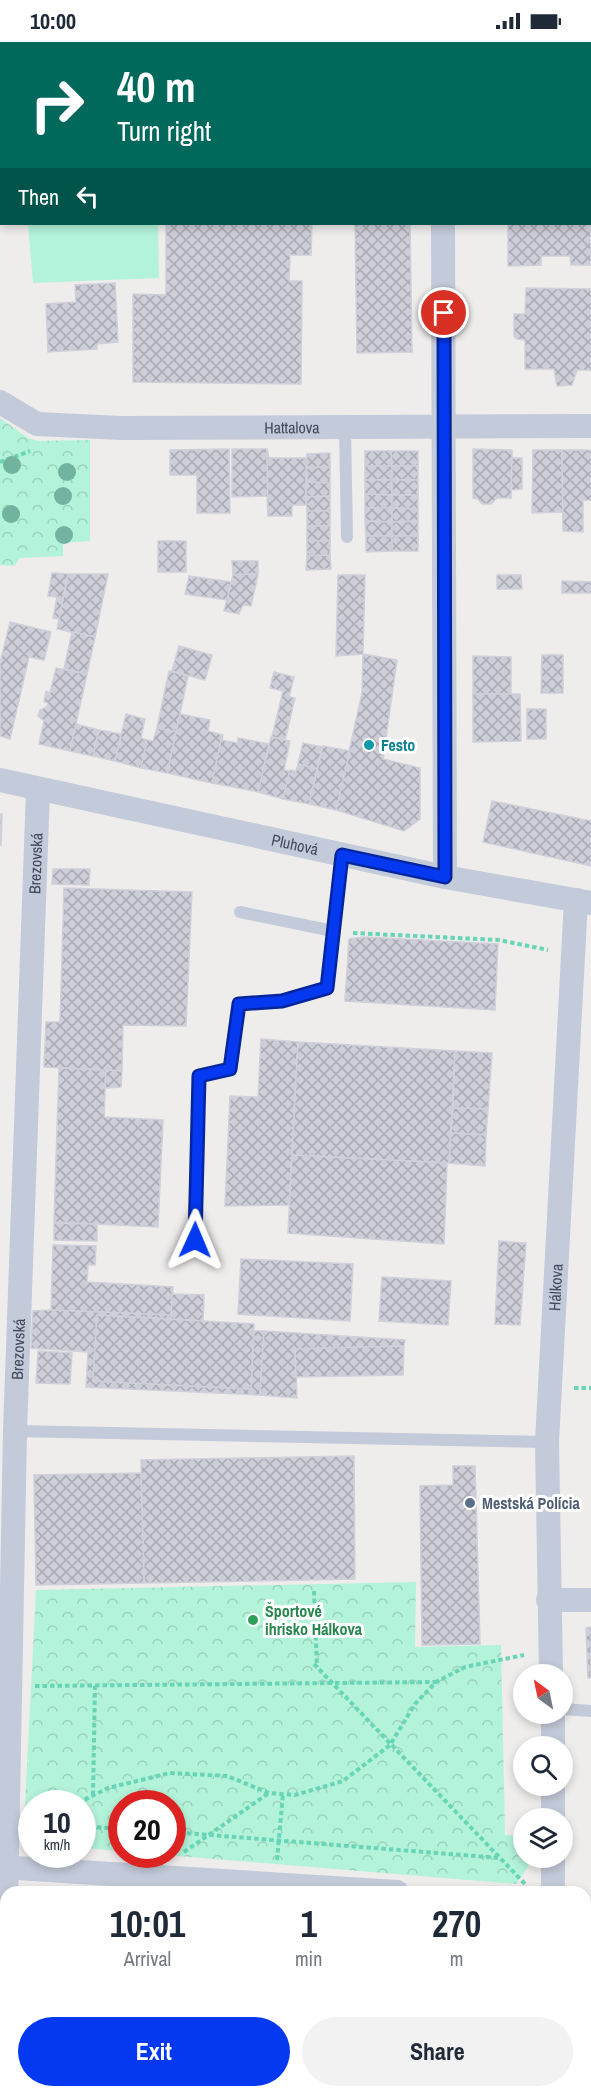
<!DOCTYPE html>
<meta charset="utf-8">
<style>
body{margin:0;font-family:"Archivo Narrow",sans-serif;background:#f2f2f3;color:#1f2937;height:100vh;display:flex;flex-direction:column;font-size:22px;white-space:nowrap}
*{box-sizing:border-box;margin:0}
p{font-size:20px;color:#747a83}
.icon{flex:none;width:33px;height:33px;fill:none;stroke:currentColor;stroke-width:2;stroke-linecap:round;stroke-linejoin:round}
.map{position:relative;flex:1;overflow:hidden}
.drawer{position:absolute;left:0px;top:1844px;width:591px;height:212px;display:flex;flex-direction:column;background:#fff;border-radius:18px 18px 0 0;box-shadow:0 3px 9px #0003}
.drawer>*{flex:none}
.banner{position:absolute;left:0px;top:0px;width:591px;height:183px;box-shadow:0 3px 9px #0003;background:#00695c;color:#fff;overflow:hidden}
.needle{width:39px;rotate:327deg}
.fabs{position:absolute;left:513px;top:1622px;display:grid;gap:12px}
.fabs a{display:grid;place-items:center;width:60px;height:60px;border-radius:50%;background:#fff;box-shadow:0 3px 9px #0003;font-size:30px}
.speed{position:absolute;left:18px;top:1748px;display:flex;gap:12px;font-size:30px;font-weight:700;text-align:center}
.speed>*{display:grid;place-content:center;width:78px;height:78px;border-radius:50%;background:#fff;box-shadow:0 3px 9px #0003;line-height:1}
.speed small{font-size:15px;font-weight:400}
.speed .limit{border:9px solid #d22;background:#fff;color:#111}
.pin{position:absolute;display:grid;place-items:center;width:51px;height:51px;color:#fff;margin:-26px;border:3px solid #fff;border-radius:50%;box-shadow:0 2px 6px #0007}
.me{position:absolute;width:66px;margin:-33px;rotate:1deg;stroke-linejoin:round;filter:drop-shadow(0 0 4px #0008)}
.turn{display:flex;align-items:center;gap:21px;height:126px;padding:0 18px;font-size:27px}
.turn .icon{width:78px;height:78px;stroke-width:2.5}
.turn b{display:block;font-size:42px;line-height:51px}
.then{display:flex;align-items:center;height:57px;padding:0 18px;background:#0003;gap:12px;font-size:22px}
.eta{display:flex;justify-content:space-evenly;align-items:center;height:102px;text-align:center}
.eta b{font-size:36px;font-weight:700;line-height:42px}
.primary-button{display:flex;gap:12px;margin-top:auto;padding:12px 18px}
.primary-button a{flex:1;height:69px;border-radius:36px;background:#0439f1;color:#fff;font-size:24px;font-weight:700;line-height:69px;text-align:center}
.primary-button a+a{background:#f2f2f3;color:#1f2937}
.status{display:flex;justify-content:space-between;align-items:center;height:42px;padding:0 30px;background:#fff;direction:ltr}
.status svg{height:16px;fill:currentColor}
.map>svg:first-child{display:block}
.grass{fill:#b3f3da}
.park{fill:url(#park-crowns)}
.building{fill:url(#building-cross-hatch);stroke:#cfd0d9;stroke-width:1.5}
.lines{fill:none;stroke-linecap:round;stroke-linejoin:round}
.path{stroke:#68d5b6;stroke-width:4;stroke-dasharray:4.5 3;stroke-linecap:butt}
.service{stroke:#c3cad9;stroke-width:12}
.minor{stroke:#c3cad9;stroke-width:24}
.tree{fill:#72b3a0}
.route-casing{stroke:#03259d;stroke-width:15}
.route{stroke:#0439f1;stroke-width:10}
.culture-dot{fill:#0f9aa8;stroke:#fff;stroke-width:2}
.service-dot{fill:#5c6f8a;stroke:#fff;stroke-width:2}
.leisure-dot{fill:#2e9e5b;stroke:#fff;stroke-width:2}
.labels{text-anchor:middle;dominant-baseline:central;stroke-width:6;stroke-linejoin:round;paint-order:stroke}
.street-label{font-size:16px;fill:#424a5b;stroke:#fff}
.culture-label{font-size:16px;font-weight:bold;fill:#0d838f;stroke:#fff;text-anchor:start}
.service-label{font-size:16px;font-weight:bold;fill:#4e5e75;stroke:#fff;text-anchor:start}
.leisure-label{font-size:16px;font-weight:bold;fill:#27864d;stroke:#fff;text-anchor:start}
</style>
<div class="status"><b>10:00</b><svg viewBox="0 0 49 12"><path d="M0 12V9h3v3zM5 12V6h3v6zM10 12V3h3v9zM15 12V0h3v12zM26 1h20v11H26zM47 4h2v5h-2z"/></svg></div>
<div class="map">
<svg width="591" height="2054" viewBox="0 0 591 2054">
<defs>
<pattern id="park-crowns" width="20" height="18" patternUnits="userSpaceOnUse" patternTransform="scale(1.5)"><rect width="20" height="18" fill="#b3f3da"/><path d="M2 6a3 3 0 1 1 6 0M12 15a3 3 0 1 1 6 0" fill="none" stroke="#9bd2bd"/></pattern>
<pattern id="building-cross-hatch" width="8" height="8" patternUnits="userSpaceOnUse" patternTransform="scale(1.5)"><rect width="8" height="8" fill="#cdced8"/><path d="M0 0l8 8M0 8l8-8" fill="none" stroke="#a8a9b2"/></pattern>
</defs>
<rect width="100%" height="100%" fill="#efecec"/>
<path class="grass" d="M28,182h130l1,54 -126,5z"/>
<g class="park">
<path d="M0,376l28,20 11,3 51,-1v101l-27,2v13l-43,2 -6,8 -14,-1z"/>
<path d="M416,1540l-1,65 86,-2 4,190 18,1 1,21h4v10l-12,17 -362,-30h18v-51h-50l-1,48 -38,-3 -1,-45h-50l-1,41 -8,-1 13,-253z"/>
</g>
<g class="building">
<path d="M590,168l1,55h-20l-1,-9h-29v9l-33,1v-42h82z"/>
<path d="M166,182h146l-1,31h-21l-1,26h13l-1,103 -168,-2v-88l33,1z"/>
<path d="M355,182h55l2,128 -55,1z"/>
<path d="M115,241l3,59 -21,2v5l-49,3 -2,-48 30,-2 -1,-17z"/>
<path d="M526,246l65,1v81h-14l-5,15 -15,1 -3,-17h-29v-29l-8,-1 -3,-3v-22h11z"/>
<path d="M229,407l1,64h-33v-38h-27v-25z"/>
<path d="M232,407h35l1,67 -1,-20 -35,1z"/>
<path d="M267,407l2,9h37v47h-14v11h-24z"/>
<path d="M473,407l39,1 -1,48h-14l-6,6h-9l-4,-5 -5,-1z"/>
<path d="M533,408h29l1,62 -31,1z"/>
<path d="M562,408h29v50h-8v32l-20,-1z"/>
<path d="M365,409h26l1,15h-27z"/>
<path d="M391,409h27v15h-26z"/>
<path d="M330,411v14h-23v-13z"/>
<path d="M512,416h10v31l-11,1z"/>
<rect x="365" y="424" width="27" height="14"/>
<rect x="392" y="424" width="26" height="14"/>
<path d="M307,425h23v16l-23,-1z"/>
<path d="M365,438h27v15l-27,-1z"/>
<rect x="392" y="438" width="26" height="15"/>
<path d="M307,440l23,1v13l-24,1z"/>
<path d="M365,452l27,1v13h-27z"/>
<path d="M392,453h26v14l-26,-1z"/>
<path d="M330,454v15h-23l-1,-14z"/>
<path d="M365,466h27v14l-27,-1z"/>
<path d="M392,466l26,1v12l-26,1z"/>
<rect x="307" y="469" width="23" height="15"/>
<path d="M365,479l27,1v14h-26z"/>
<path d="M418,479v15h-26v-14z"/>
<rect x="307" y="484" width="23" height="15"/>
<path d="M366,494h26v15l-26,1z"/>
<rect x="392" y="494" width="26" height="15"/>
<rect x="158" y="499" width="28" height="31"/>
<path d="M307,499h23v14l-23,1z"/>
<path d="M330,513l1,14 -25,1 1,-14z"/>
<path d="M232,519h26v13l-25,1z"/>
<path d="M52,531l16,1 -5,24 -15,-2z"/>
<path d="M68,532h40l-13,63 -38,-8z"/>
<path d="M258,532l-7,32 -8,-1 -4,9 -15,-3 9,-36z"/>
<path d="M338,533h27l-2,79 -27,2z"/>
<path d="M497,533h24l1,14h-25z"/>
<path d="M189,534l42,6 -4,18 -42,-6z"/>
<path d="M562,539l29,1v11h-29z"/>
<path d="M57,555l6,1 -4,21 -6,-1z"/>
<path d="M10,580l41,10 -7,28 -15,-3 -19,82 -10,-3v-73z"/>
<path d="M72,590l23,5 -8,37 -23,-5z"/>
<path d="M179,604l33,9 -7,25 -33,-9z"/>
<path d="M363,612l34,6 -14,99 37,9v51l-16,12 -68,-21 26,-117z"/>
<path d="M542,613h21v38h-22z"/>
<path d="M473,614l38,1v37h-38z"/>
<path d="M56,626l31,6 -17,77 -31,-7 5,-23 -6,-5 2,-6 7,-3 1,-4 -4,-1 2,-11 4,2z"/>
<path d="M169,629l19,5 -12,56 -19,-4z"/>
<path d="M274,630l20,5 -5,20 6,1 -10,42 -13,-3 11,-46 -13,-3z"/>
<path d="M473,652h47l1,47 -48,1z"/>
<rect x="527" y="667" width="19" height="30"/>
<path d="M126,672l19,5 -4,19 6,2 -6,28 -26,-7z"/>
<path d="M180,672l30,6 -2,11 15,4 -11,48 -45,-10z"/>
<path d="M76,682l23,6 -6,26 -23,-5z"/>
<path d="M157,686l19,4 -9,41 -26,-5 6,-28 6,1z"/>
<path d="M99,688l22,4 -6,27 -22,-5z"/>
<path d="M271,695l19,4 -6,29 6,1 -7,28 -25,-7z"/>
<path d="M238,696l31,6 -11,48 -46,-9 9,-43 17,3z"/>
<path d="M303,701l19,4 -5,22 -19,-5z"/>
<path d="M323,704l27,5 -14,59 -27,-6z"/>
<path d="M298,722l19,5 -8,35 -26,-5 7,-29 6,1z"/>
<path d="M492,759l99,20v45l-108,-24z"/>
<path d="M0,772h2l-1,31h-1z"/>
<path d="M53,827h37l-1,16 -37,-1z"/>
<path d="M64,846l128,4 -6,134 -63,-1 -1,46 -78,-4 2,-45h14z"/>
<path d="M364,895l134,7 -3,66 -150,-9 4,-62z"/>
<path d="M261,997l37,3 -9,163 -64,1 5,-110 28,1z"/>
<path d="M298,1000l157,9 -6,112 -157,-8z"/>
<path d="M455,1009l37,2 -4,56 -35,-1z"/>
<path d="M59,1026l47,2 -2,47 59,3 -5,107 -104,-5z"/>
<path d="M106,1028l16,1 -1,16 -16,1z"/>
<path d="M453,1066l35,1 -2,26 -35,-2z"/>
<path d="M451,1091l35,2 -1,31 -36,-3z"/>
<path d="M292,1113l155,8 -3,81 -156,-11z"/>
<path d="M54,1181l43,1v17l-43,-1z"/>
<path d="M499,1199l27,2 -6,82 -25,-1z"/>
<path d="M53,1203l43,1 -1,19h-7l-1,17 86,5 -2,28 -120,-5z"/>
<path d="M241,1217l112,5 -3,57 -112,-7z"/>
<path d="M382,1235l69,4 -3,44 -69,-4z"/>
<path d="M172,1252l32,1 -1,26 -32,-2z"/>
<path d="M51,1268l120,5v4l-74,-4 -4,66 158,8 3,-58h10l-4,64 -174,-8 2,-35 -57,-4 2,-37z"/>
<path d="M97,1273l157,9 -3,65 -158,-8z"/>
<path d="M264,1289l141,9 -1,6 -109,3 2,49 -37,-3z"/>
<path d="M404,1304l-1,29 -107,2 -1,-28z"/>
<path d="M38,1309l34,2 -2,31 -34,-1z"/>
<path d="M354,1414l1,123 -211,4 -3,-123z"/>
<path d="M453,1424h22l5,178 -58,1 -2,-159 33,-1z"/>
<path d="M141,1431l3,110 -108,2 -2,-110z"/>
<path d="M591,1585v51h-3l-2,-50z"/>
</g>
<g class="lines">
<g class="path">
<path d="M0,420l30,-11"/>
<path d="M353,891l146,7 49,10"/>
<path d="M574,1346h17"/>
<path d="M314,1549l3,76"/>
<path d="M314,1622l212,221"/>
<path d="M35,1644l401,-4"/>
<path d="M93,1753l2,-109"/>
<path d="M78,1761l30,-15 62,-15 57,3 42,17 26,2 48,-14 47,-36 25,-41 21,-22 29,-15 59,-12"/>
<path d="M82,1784l40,3"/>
<path d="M172,1790l328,26"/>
<path d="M184,1810l85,-59"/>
<path d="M277,1818l6,-66"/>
</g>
<g class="service">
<path d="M345,384l2,111"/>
<path d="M240,870l93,19"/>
<path d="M195,1198l4,-164 31,-7 9,-65 43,-3 45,-13 15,-133"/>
<path d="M15,1389l532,11"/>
<path d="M562,1667l29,2"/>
<path d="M372,2054l188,-2"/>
</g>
<g class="minor">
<path d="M443,182l2,653"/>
<path id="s1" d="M0,360l37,22 84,4 470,-2"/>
<path id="s2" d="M0,738l445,97 146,26"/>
<path d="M548,1558h43"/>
<path id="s3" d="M551,1632l-4,-232 29,-542"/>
<path d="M553,1671v33"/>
<path d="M553,1743v33"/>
<path d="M553,1815v35"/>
<path d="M0,1825l397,25"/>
<path id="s4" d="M6,1865l9,-476 23,-641"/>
<path d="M560,2049v5"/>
</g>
</g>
<g class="tree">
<circle cx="12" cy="423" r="9"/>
<circle cx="67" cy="430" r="9"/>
<circle cx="63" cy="454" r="9"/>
<circle cx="11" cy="472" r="9"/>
<circle cx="64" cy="493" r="9"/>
</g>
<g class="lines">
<defs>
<path id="route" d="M195,1198l4,-164 31,-7 9,-65 43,-3 45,-13 15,-133 103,22 -1,-564"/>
</defs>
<use href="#route" class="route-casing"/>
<use href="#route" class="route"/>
</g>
<circle class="culture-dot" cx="369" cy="703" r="6"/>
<circle class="service-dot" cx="470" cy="1461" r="6"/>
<circle class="leisure-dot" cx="253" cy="1578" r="6"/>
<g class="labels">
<g class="street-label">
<text stroke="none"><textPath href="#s1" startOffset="298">Hattalova</textPath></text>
<text stroke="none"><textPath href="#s2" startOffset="302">Pluhová</textPath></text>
<text stroke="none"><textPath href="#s4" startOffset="1044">Brezovská</textPath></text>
<text stroke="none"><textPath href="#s3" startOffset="387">Hálkova</textPath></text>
<text stroke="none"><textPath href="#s4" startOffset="558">Brezovská</textPath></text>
</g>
<g class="culture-label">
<text x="381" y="703">Festo</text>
</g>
<g class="service-label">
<text x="482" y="1461">Mestská Polícia</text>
</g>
<g class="leisure-label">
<text x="265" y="1569">Športové<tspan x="265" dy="18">ihrisko Hálkova</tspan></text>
</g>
</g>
</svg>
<div class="fabs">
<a><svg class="needle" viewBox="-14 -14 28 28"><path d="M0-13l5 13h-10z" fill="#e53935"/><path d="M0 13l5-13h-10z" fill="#747a83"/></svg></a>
<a><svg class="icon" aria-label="search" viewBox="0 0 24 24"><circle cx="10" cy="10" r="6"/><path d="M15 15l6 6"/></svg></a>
<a><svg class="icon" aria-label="layers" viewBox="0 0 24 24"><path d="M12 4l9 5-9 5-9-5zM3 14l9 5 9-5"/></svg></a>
</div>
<div class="speed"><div>10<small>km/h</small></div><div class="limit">20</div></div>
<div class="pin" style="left:444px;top:271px;background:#d93025"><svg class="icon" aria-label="arrive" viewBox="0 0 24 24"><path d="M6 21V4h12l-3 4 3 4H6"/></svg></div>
<svg class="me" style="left:195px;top:1198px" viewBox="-20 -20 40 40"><path d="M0-17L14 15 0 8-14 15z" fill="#0439f1" stroke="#fff" stroke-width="4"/></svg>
<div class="banner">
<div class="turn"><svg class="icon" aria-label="right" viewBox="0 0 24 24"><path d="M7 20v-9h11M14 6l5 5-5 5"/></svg><div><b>40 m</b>Turn right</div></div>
<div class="then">Then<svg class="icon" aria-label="left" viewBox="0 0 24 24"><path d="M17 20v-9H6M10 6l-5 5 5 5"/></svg></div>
</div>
<section class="drawer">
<div class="eta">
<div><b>10:01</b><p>Arrival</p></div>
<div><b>1</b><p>min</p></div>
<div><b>270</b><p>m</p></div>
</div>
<div class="primary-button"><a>Exit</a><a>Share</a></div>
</section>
</div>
